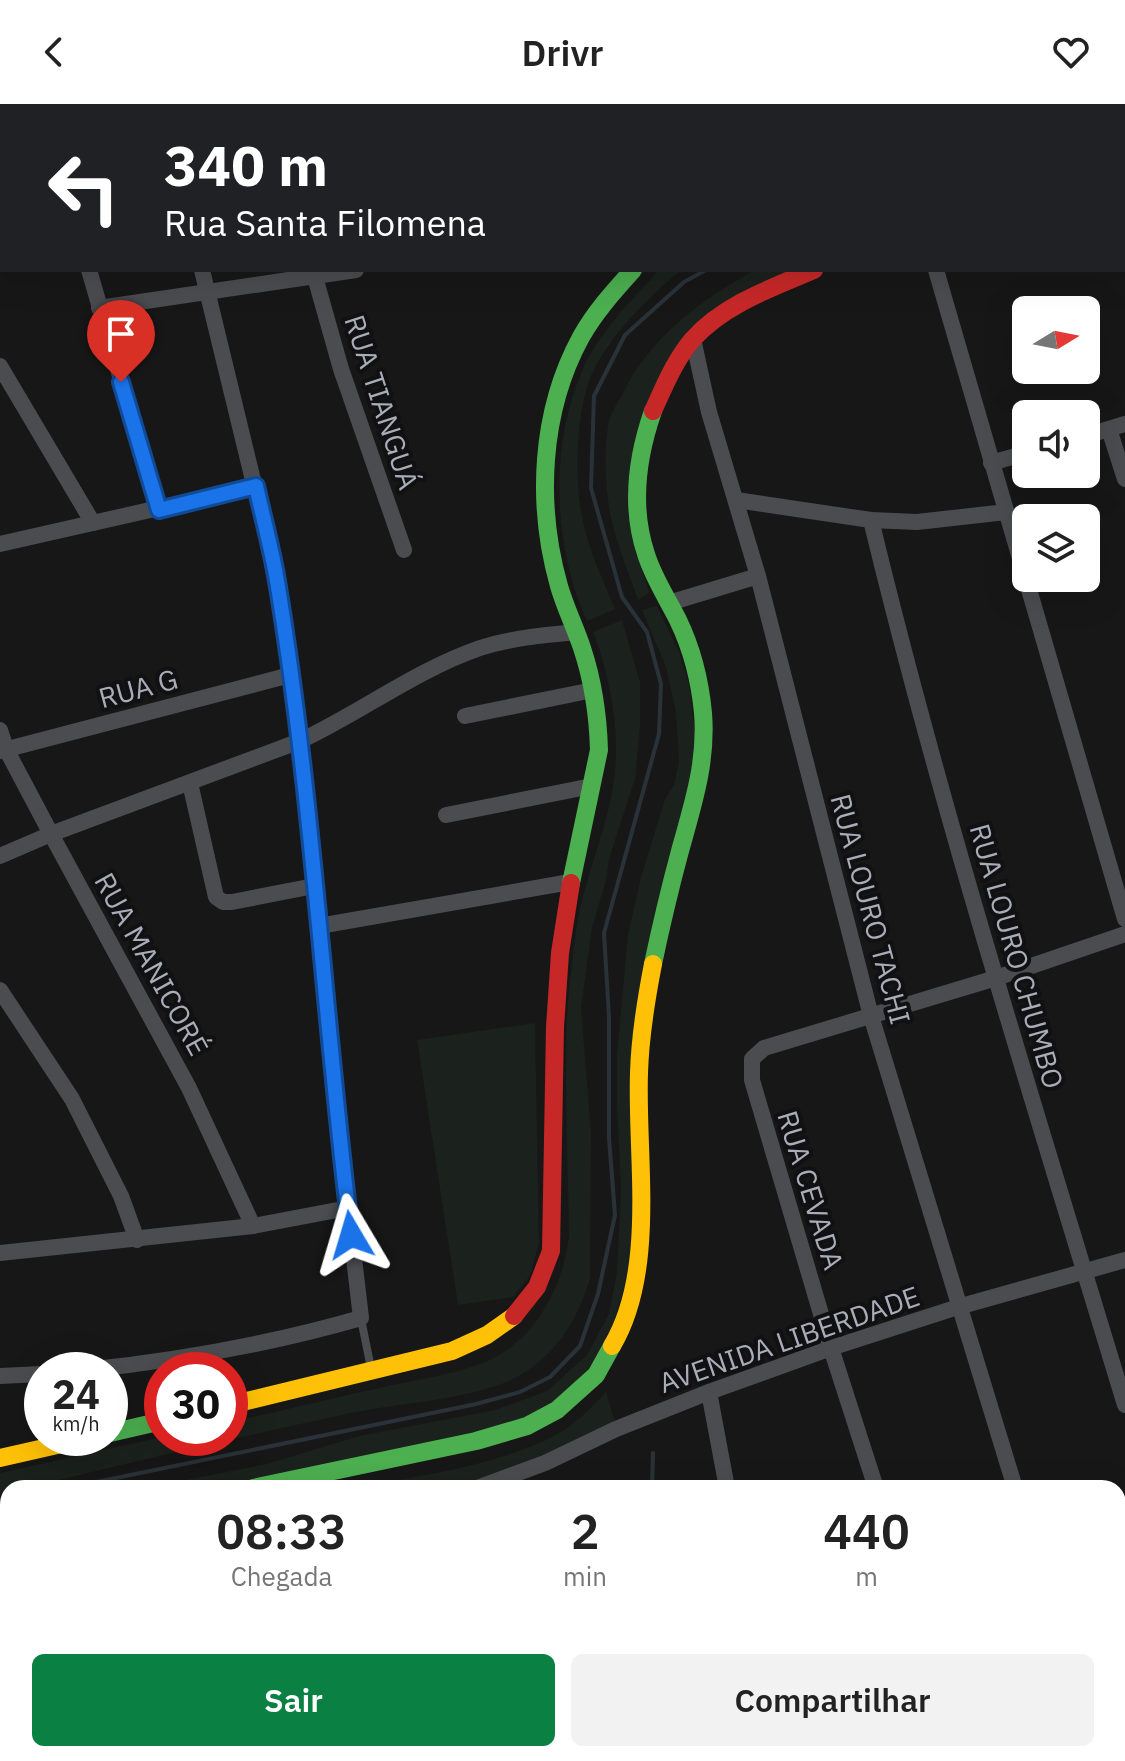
<!DOCTYPE html>
<html lang="pt">
<meta charset="utf-8">
<style>
body{margin:0;font-family:"IBM Plex Sans",sans-serif;background:#f2f2f2;color:#222;height:100vh;display:flex;flex-direction:column;font-size:30px;white-space:nowrap}
*{box-sizing:border-box;margin:0}
p{font-size:26px;color:#767676}
.icon{flex:none;width:44px;height:44px;fill:none;stroke:currentColor;stroke-width:2;stroke-linecap:round;stroke-linejoin:round}
.map{position:relative;flex:1;overflow:hidden}
.side{position:absolute;left:0px;top:1376px;width:1126px;height:282px;display:flex;flex-direction:column;background:#fff;border-radius:24px 24px 0 0;box-shadow:0 8px 32px #0002}
.side>*{flex:none}
.hud{position:absolute;left:0px;top:0px;width:1126px;height:168px;box-shadow:0 8px 32px #0002;background:#202124;color:#fff;overflow:hidden}
.needle{width:52px;rotate:80deg}
.buttons{position:absolute;left:1012px;top:192px;display:grid;gap:16px}
.buttons a{display:grid;place-items:center;width:88px;height:88px;border-radius:12px;background:#fff;box-shadow:0 8px 32px #0002;font-size:40px}
.speed{position:absolute;left:24px;top:1248px;display:flex;gap:16px;font-size:40px;font-weight:700;text-align:center}
.speed>*{display:grid;place-content:center;width:104px;height:104px;border-radius:50%;background:#fff;box-shadow:0 8px 32px #0002;line-height:1}
.speed small{font-size:20px;font-weight:400}
.speed .limit{border:12px solid #d22;background:#fff;color:#111}
.pin{position:absolute;display:grid;place-items:center;width:68px;height:68px;color:#fff;margin:-82px -34px;border-radius:50% 50% 50% 0;rotate:-45deg;box-shadow:0 0 8px #0007}
.pin .icon{rotate:45deg}
.me{position:absolute;width:88px;margin:-44px;rotate:353deg;stroke-linejoin:round;filter:drop-shadow(0 0 6px #0008)}
.turn{display:flex;align-items:center;gap:28px;height:168px;padding:0 32px;font-size:36px}
.turn .icon{width:104px;height:104px;stroke-width:2.5}
.turn b{display:block;font-size:56px;line-height:68px}
.eta{display:flex;justify-content:space-evenly;align-items:center;height:136px;text-align:center}
.eta b{font-size:48px;font-weight:600;line-height:56px}
.primary-button{display:flex;gap:16px;margin-top:auto;padding:16px 32px}
.primary-button a{flex:1;height:92px;border-radius:12px;background:#0b8043;color:#fff;font-size:32px;font-weight:600;line-height:92px;text-align:center}
.primary-button a+a{background:#f2f2f2;color:#222}
header{display:flex;justify-content:space-between;align-items:center;height:104px;padding:0 32px;background:#fff;font-size:36px;font-weight:600}
.map>svg:first-child{display:block}
.green{fill:#1b211c}
.lines{fill:none;stroke-linecap:round;stroke-linejoin:round}
.stream{stroke:#2a3239;stroke-width:4}
.lane{stroke:#4b4c50;stroke-width:8}
.street{stroke:#4b4c50;stroke-width:16}
.fast{stroke:#4caf50;stroke-width:18}
.slow{stroke:#ffc107;stroke-width:18}
.jam{stroke:#c62828;stroke-width:18}
.route-casing{stroke:#114b97;stroke-width:20}
.route{stroke:#1a73e8;stroke-width:14}
.labels{text-anchor:middle;dominant-baseline:central;stroke-width:8;stroke-linejoin:round;paint-order:stroke}
.street-label{font-size:28px;fill:#a8adb8;stroke:#111113}
</style>
<header><svg class="icon" aria-label="back" viewBox="0 0 24 24"><path d="M15 5l-7 7 7 7"/></svg>Drivr<svg class="icon" aria-label="heart" viewBox="0 0 24 24"><path d="M12 20l-8-8c-3-5 5-10 8-4 3-6 11-1 8 4z"/></svg></header>
<div class="map">
<svg width="1125" height="1657" viewBox="0 0 1125 1657">
<rect width="100%" height="100%" fill="#171717"/>
<g class="green">
<path d="M659,166h23c-32,24 -76,70 -91,106 -14,34 -16,92 -11,128 4,36 21,71 35,105l-28,12c-34,-75 -38,-174 -5,-250 17,-39 49,-70 77,-101z"/>
<path d="M755,166h60l-88,39 -71,84 -21,159 15,41 -12,7c-11,-32 -26,-66 -30,-100 -3,-24 -4,-55 1,-79 3,-10 9,-19 14,-28 28,-57 78,-93 132,-123z"/>
<path d="M657,502l22,46 10,33 8,68 -46,190 -18,314 -29,100 -62,55 -42,17 -272,59h-84l123,-24 92,-28 136,-26 52,-19 40,-36 22,-41 8,-43 4,-80 -4,-85v-51l11,-121 13,-57 24,-78 9,-14 5,-23 -3,-50 -10,-45 -24,-57z"/>
<path d="M622,516l18,62v44l-5,53 -26,80 -3,21 -14,48 -11,80 10,124 -1,147c-13,43 -37,81 -79,101 -40,19 -110,23 -155,32 -110,23 -221,50 -331,76h-17v4l-8,2v-21l162,-36 68,1v-16c50,-11 99,-23 149,-34 35,-8 73,-13 106,-26 51,-21 78,-76 84,-126 -1,-73 -5,-146 -2,-219 1,-26 5,-52 8,-78 5,-51 28,-97 37,-147 10,-54 0,-110 -19,-160z"/>
<path d="M535,919l4,220 -9,33 -17,21 -55,8 -41,-265z"/>
<path d="M606,1288l10,34 -146,62h-114c63,-13 134,-21 192,-49 22,-10 42,-29 58,-47z"/>
</g>
<g class="lines">
<g class="stream">
<path d="M1113,2l3,-2"/>
<path d="M67,1384l409,-84 44,-12 30,-15 30,-31 18,-52 17,-79 -6,-77v-121l-5,-84 55,-199 2,-50 -14,-52 -25,-35 -31,-109 3,-92 31,-61 59,-53 22,-12"/>
<path d="M652,1384l1,-35"/>
<path d="M0,1398l8,-2"/>
<path d="M662,1650v7"/>
</g>
<path class="lane" d="M361,1215l10,49"/>
<g class="street">
<path d="M48,0l1,2"/>
<path d="M273,0v2"/>
<path d="M392,0v2"/>
<path d="M503,0l1,2"/>
<path d="M888,0v2"/>
<path d="M221,2l8,-2"/>
<path d="M0,52l2,-1"/>
<path d="M89,166l70,240"/>
<path d="M313,166l28,99 63,181"/>
<path d="M936,166l189,649"/>
<path d="M99,204l257,-38"/>
<path d="M693,235l16,73 49,164 113,440 144,472"/>
<path d="M0,262l93,157"/>
<path d="M1109,325l16,50"/>
<path d="M1086,332l39,-12"/>
<path d="M991,359l35,-10"/>
<path d="M736,396l135,20 46,2 89,-10"/>
<path d="M871,416c72,298 165,591 254,885"/>
<path d="M0,440l256,-58"/>
<path d="M669,499l89,-27"/>
<path d="M465,612l128,-26"/>
<path d="M0,626l6,19 45,85 138,254 64,138"/>
<path d="M0,647l290,-76"/>
<path d="M190,679l26,114 7,5h9l82,-16"/>
<path d="M446,711l146,-29"/>
<path d="M0,752l51,-22 249,-93c60,-28 116,-71 180,-93 31,-10 64,-13 97,-16"/>
<path d="M319,822l251,-44"/>
<path d="M0,886l72,109 49,97 16,44"/>
<path d="M0,1149l253,-27 95,-18"/>
<path d="M86,1266c94,-10 185,-26 275,-52l-31,-265 -30,-312 -23,-162 -75,-309"/>
<path d="M0,1272l42,-2"/>
<path d="M709,1288l18,96"/>
<path d="M477,1384l68,-25 71,-34 93,-37 122,-44 127,-41 167,-47"/>
<path d="M876,1384l-45,-140 -79,-268v-21l12,-11 232,-70 129,-44"/>
<path d="M1118,1473l7,-2"/>
<path d="M3,1508l5,37"/>
<path d="M22,1650l1,7"/>
<path d="M150,1650l1,7"/>
<path d="M278,1650l1,7"/>
<path d="M399,1650l2,7"/>
<path d="M501,1650l1,7"/>
<path d="M789,1650l8,7"/>
<path d="M1104,1650l3,7"/>
</g>
<g class="fast">
<path d="M571,779l28,-133c-1,-35 -6,-69 -17,-102 -7,-21 -17,-41 -23,-62 -23,-81 -19,-174 22,-249 14,-25 33,-46 52,-67"/>
<path d="M653,860c8,-38 17,-76 27,-113 13,-47 27,-89 23,-138 -3,-32 -11,-64 -25,-93 -11,-22 -25,-43 -32,-66 -16,-48 -9,-97 7,-143"/>
<path d="M110,1329l52,-12"/>
<path d="M253,1384l223,-47 51,-15 30,-16 39,-35 16,-29"/>
</g>
<g class="slow">
<path d="M612,1242c45,-76 24,-188 27,-273 1,-37 7,-73 14,-109"/>
<path d="M230,1301l222,-54 35,-16 27,-19"/>
<path d="M0,1354l88,-20"/>
</g>
<g class="jam">
<path d="M968,2l4,-2"/>
<path d="M1124,36h1"/>
<path d="M653,307c11,-24 22,-51 39,-71 31,-35 79,-52 122,-70"/>
<path d="M514,1212l23,-29 14,-36 4,-224 5,-74 11,-70"/>
<path d="M0,1437l8,-2"/>
</g>
</g>
<g class="lines">
<defs>
<path id="route" d="M121,278l38,128 97,-24c7,32 16,64 21,95 36,217 47,437 74,654"/>
</defs>
<use href="#route" class="route-casing"/>
<use href="#route" class="route"/>
</g>
<g class="labels">
<g class="street-label">
<text transform="translate(382 298) rotate(72)">RUA TIANGUÁ</text>
<text transform="translate(138 584) rotate(-15)">RUA G</text>
<text transform="translate(871 805) rotate(75)">RUA LOURO TACHI</text>
<text transform="translate(1017 852) rotate(74)">RUA LOURO CHUMBO</text>
<text transform="translate(152 860) rotate(61)">RUA MANICORÉ</text>
<text transform="translate(811 1086) rotate(73)">RUA CEVADA</text>
<text transform="translate(789 1235) rotate(-19)">AVENIDA LIBERDADE</text>
</g>
</g>
</svg>
<div class="buttons">
<a><svg class="needle" viewBox="-14 -14 28 28"><path d="M0-13l5 13h-10z" fill="#e53935"/><path d="M0 13l5-13h-10z" fill="#767676"/></svg></a>
<a><svg class="icon" aria-label="sound" viewBox="0 0 24 24"><path d="M4 9h4l5-4v14l-5-4H4zM17 9q2 3 0 6"/></svg></a>
<a><svg class="icon" aria-label="layers" viewBox="0 0 24 24"><path d="M12 4l9 5-9 5-9-5zM3 14l9 5 9-5"/></svg></a>
</div>
<div class="speed"><div>24<small>km/h</small></div><div class="limit">30</div></div>
<div class="pin" style="left:121px;top:278px;background:#d93025"><svg class="icon" aria-label="arrive" viewBox="0 0 24 24"><path d="M6 21V4h12l-3 4 3 4H6"/></svg></div>
<svg class="me" style="left:351px;top:1131px" viewBox="-20 -20 40 40"><path d="M0-17L14 15 0 8-14 15z" fill="#1a73e8" stroke="#fff" stroke-width="4"/></svg>
<div class="hud">
<div class="turn"><svg class="icon" aria-label="left" viewBox="0 0 24 24"><path d="M17 20v-9H6M10 6l-5 5 5 5"/></svg><div><b>340 m</b>Rua Santa Filomena</div></div>
</div>
<section class="side">
<div class="eta">
<div><b>08:33</b><p>Chegada</p></div>
<div><b>2</b><p>min</p></div>
<div><b>440</b><p>m</p></div>
</div>
<div class="primary-button"><a>Sair</a><a>Compartilhar</a></div>
</section>
</div>
